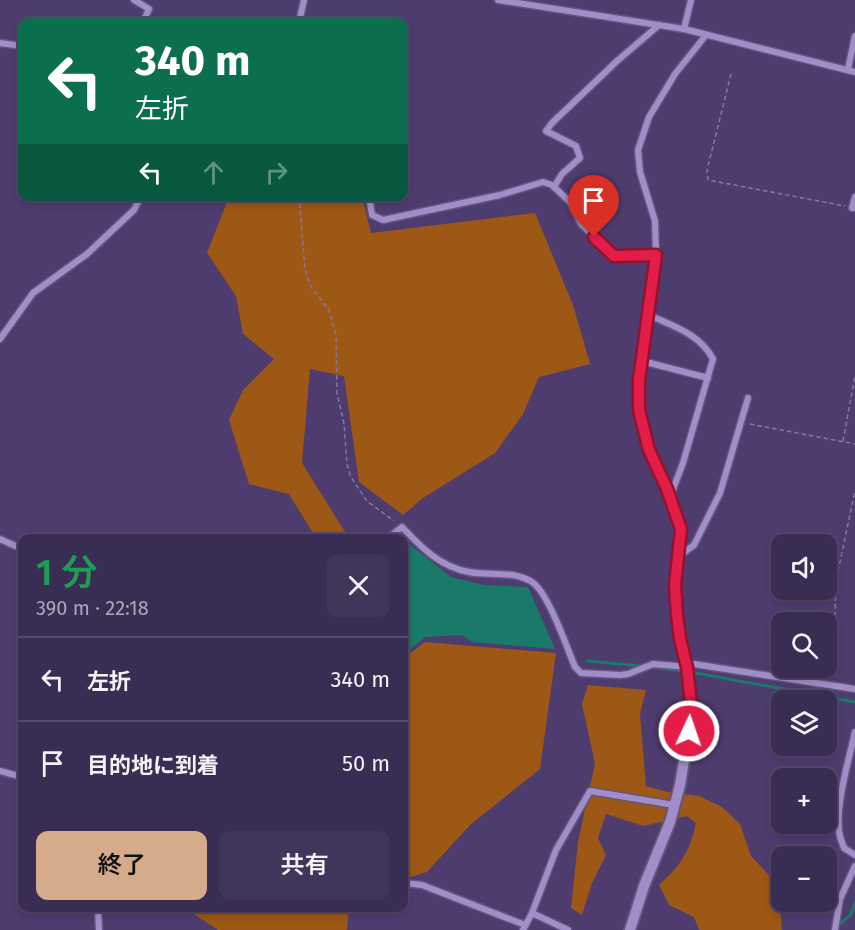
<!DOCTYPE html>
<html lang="ja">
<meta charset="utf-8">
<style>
body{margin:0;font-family:"Fira Sans","Noto Sans JP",sans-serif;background:#41355a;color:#f1f3f6;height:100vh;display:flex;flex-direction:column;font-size:22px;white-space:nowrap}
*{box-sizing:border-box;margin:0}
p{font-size:20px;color:#aba8b8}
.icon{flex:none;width:33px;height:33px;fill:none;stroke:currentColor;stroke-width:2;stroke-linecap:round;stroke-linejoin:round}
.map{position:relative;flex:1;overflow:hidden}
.drawer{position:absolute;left:18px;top:534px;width:390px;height:378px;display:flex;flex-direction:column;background:#3a2d53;border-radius:12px;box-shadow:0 3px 9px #0003,0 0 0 2px #54496a}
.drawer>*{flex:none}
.guide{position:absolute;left:18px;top:18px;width:390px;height:183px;border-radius:12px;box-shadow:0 3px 9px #0003,0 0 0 2px #54496a;background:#0b6e4f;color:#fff;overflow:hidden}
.fabs{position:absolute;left:771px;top:534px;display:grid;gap:12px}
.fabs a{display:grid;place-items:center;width:66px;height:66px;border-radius:12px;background:#3a2d53;box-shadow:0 3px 9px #0003,0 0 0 2px #54496a;font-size:30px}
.pin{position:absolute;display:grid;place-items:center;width:51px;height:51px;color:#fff;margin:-62px -26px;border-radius:50% 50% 50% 0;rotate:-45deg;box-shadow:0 0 6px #0007}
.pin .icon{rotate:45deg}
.me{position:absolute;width:66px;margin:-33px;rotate:3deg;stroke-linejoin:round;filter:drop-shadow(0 0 4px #0008)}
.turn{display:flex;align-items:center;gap:21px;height:126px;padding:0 18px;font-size:27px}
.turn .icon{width:78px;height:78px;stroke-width:2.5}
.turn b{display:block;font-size:42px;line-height:51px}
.lanes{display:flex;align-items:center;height:57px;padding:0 18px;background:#0003;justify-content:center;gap:30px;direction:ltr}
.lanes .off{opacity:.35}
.round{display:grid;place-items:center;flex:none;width:63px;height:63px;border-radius:12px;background:#41355a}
.head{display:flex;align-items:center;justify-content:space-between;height:102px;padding:0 18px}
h1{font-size:36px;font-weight:600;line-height:45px;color:#1e9e55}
.button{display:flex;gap:12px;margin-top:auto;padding:12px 18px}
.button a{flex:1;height:69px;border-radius:12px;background:#d6ab8b;color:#111;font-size:24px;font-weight:600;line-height:69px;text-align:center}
.button a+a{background:#41355a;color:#f1f3f6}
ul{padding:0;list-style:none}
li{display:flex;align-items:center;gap:18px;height:84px;padding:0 18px;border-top:2px solid #54496a}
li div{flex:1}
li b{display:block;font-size:22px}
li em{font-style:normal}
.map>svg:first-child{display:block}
.green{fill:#9c5814}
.water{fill:#1a7a6a}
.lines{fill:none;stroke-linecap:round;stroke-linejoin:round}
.stream{stroke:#1a7a6a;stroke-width:3}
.minor-casing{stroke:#64557e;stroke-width:9}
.tertiary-casing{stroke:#64557e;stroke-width:14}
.path{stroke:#8578a0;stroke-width:1.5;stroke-dasharray:4.5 3;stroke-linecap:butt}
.minor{stroke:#a18ec9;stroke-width:6}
.tertiary{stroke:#a18ec9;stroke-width:10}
.route-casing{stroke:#92132f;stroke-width:15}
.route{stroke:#e11d48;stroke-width:10}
</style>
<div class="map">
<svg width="855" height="930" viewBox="0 0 855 930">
<rect width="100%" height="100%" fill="#4e3c6f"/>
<g class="green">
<path d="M238,197h124l9,36 164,-20 38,92 17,59 -51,13 -16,37 -28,39 -72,45 -20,17 -44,-33 -15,-106 -34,-7 -8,94 47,75h-33l-27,-44 -40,-10 -20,-64 14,-30 31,-31 -31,-25 -7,-38 -29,-43 20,-51z"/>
<path d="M425,642l131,11 -16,116 -69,55 -44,48 -23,7v-221z"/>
<path d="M588,685l58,5 -6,24 6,72 22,6 31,4 23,11 18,17 11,32 27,29 4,45h-83l-5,-13 -25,-12 -10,-20c21,-19 31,-33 37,-62l-9,-7 -44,10 -37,-12 -8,24 8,17 -14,28 -10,32 -11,-7 7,-66 17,-79 -13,-59z"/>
<path d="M185,908h164l-2,22h-129z"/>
</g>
<path class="water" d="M404,540l47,37 33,8 44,2 27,62 -83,-7 -10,-7 -37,2 -21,18z"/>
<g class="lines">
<g class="stream">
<path d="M587,661l55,5"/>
<path d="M649,667l35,4"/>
<path d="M690,672l165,30"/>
<path d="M838,926l13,-12 4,-11"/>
</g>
<defs>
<g id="minor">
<path d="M134,0l15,9 -6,13"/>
<path d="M498,0l186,29 171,43"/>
<path d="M299,22l5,-22"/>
<path d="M684,29l7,-29"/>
<path d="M0,43l22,3"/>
<path d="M848,69l7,-33"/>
<path d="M554,187l8,-13 18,-16 -4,-12 -30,-15 6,-8 65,-62 42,-36"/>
<path d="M369,196l3,19 11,5 117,-25 43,-13 9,3 18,17 11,22 33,32 42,-1"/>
<path d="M855,197l-3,11h3"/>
<path d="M649,315c24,11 51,19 64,44l-30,104 -13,34"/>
<path d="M0,339l33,-46 54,-39 47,-44 7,-14"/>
<path d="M642,361l66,17"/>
<path d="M388,538l14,-11c19,20 38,40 67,45 20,4 44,-2 63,10 16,10 35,66 43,85l6,6 39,2 8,-1 25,-10 34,3 -7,-28 -5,-54 6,-56 -14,-41 -18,-39 -10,-39v-30l17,-125 -1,-34 -15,-49 -2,-22 11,-33 26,-43 31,-39"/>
<path d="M0,539l22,10"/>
<path d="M679,556l15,-11 26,-52 28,-95"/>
<path d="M687,663l168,26"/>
<path d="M855,732c-6,28 -19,69 -16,98 0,6 3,12 5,18l11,7"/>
<path d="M0,771l22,6"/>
<path d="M404,883l18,2 103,40"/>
<path d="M98,908l1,22"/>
<path d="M532,913l36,17"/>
<path d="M523,930l9,-17 24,-63 34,-59 84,14"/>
<path d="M835,930l5,-31 15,-33"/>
</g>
<path id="tertiary" d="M630,930l14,-44 26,-64 10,-37 12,-72 -5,-46"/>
</defs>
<use href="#minor" class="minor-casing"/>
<use href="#tertiary" class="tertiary-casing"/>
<g class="path">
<path d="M731,74l-24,96 1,10 137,26"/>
<path d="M299,196l6,74 6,17 18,23 7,26 1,57 7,31 3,40 4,13 16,24 27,20"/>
<path d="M750,424l105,20"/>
<path d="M843,441l12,-65"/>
<path d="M833,676l3,-95 19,-90"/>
</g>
<use href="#minor" class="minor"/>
<use href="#tertiary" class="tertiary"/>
</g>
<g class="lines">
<defs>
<path id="route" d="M594,237l20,19 42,-1 -17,125v30l10,40 18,39 14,40 -6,56 2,30 3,24 7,28 5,46 -3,18"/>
</defs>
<use href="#route" class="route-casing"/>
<use href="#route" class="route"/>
</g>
</svg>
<div class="fabs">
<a><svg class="icon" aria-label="sound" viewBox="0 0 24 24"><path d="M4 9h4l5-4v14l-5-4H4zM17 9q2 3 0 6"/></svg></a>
<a><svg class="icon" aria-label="search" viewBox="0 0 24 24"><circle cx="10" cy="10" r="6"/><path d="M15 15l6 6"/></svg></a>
<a><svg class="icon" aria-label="layers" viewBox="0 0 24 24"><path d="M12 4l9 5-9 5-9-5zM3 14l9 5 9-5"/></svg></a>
<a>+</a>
<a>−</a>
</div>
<div class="pin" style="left:594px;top:237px;background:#d93025"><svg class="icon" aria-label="arrive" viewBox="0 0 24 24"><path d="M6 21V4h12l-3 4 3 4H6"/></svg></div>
<svg class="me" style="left:689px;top:731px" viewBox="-20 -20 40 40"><circle r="17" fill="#e11d48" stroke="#fff" stroke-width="3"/><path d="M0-11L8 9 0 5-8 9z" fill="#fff"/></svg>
<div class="guide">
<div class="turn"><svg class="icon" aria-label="left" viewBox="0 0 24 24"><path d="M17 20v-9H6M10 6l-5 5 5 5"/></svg><div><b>340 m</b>左折</div></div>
<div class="lanes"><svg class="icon" aria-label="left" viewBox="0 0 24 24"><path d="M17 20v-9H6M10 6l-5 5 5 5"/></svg><svg class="icon off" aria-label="ahead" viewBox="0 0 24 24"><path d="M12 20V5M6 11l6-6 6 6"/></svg><svg class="icon off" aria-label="right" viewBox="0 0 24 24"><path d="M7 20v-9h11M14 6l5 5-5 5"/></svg></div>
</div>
<section class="drawer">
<div class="head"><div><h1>1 分</h1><p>390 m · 22:18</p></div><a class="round"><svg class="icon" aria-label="close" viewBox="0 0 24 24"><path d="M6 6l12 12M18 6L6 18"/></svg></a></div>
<ul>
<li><svg class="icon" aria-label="left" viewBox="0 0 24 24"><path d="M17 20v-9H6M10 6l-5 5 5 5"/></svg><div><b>左折</b></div><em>340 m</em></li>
<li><svg class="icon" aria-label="arrive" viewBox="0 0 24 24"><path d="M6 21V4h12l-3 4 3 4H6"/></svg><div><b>目的地に到着</b></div><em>50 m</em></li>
</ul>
<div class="button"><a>終了</a><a>共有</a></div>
</section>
</div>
